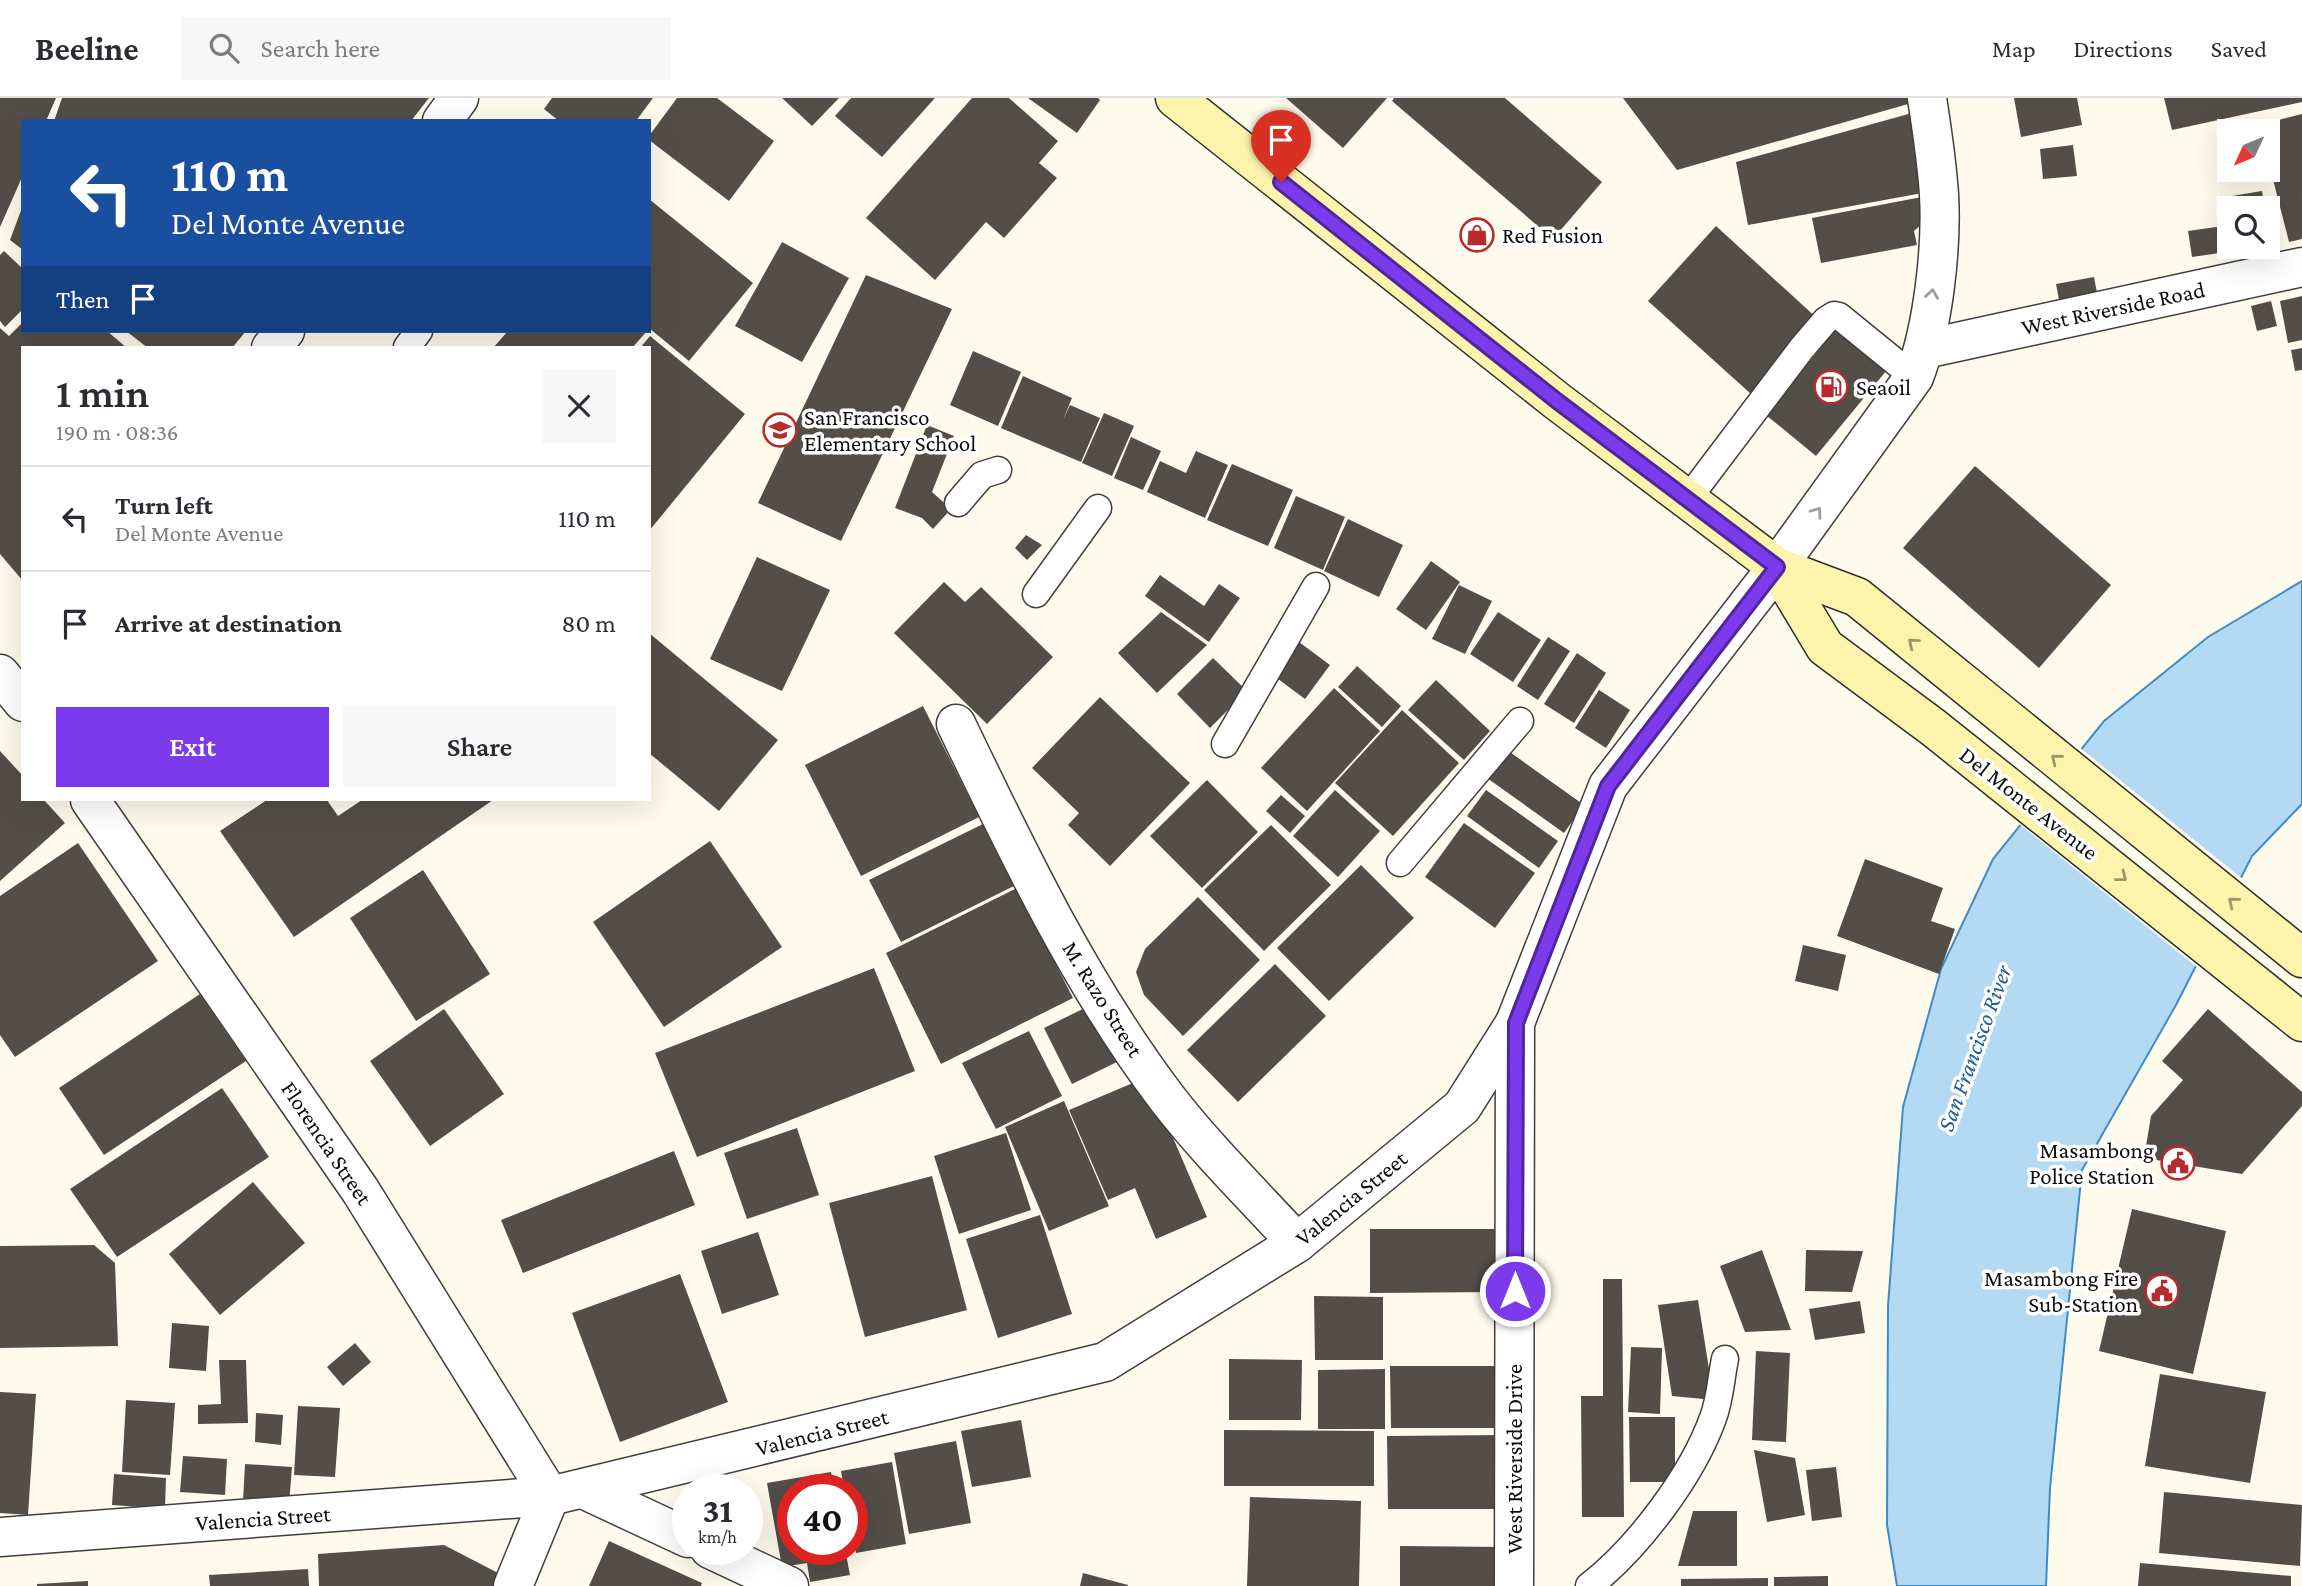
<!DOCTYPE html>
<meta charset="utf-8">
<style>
body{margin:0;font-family:"Crimson Pro",serif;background:#f7f7f7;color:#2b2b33;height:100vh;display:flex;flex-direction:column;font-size:26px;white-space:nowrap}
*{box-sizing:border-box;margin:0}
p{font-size:23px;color:#7c7c81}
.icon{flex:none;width:38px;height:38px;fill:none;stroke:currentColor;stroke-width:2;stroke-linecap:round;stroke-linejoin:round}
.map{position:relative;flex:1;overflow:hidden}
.details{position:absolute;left:21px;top:248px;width:630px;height:455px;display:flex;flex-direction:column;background:#fff;border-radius:0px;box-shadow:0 7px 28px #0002}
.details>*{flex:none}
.top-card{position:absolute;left:21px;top:21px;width:630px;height:214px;border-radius:0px;box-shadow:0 7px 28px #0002;background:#1a4fa0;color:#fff;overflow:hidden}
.needle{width:46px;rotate:226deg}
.controls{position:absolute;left:2217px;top:21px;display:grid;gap:14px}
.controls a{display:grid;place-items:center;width:63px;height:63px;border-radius:0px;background:#fff;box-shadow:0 7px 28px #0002;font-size:35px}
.speed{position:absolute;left:672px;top:1376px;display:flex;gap:14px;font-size:35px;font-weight:700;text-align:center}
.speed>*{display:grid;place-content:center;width:91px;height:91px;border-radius:50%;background:#fff;box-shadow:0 7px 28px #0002;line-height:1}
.speed small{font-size:18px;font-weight:400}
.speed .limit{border:10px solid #d22;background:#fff;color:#111}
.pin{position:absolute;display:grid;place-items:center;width:60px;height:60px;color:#fff;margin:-72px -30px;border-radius:50% 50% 50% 0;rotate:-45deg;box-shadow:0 0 7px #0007}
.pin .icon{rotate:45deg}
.me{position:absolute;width:77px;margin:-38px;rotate:0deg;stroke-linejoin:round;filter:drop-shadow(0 0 5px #0008)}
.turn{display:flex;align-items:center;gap:24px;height:147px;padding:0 35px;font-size:32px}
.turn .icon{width:91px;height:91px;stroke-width:2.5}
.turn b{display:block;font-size:49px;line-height:60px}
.then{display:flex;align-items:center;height:66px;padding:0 35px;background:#0003;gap:14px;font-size:26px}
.round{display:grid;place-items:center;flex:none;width:74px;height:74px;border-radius:0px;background:#f7f7f7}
.headline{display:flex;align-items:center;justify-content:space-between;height:119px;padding:0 35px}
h1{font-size:42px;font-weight:600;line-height:52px}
.action{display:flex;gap:14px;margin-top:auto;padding:14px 35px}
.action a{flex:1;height:80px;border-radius:0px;background:#7c3aed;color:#fff;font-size:28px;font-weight:600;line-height:80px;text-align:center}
.action a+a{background:#f7f7f7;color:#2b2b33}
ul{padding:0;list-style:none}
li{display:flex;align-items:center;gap:21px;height:105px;padding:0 35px;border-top:2px solid #e1e1e2}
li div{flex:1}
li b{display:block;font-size:26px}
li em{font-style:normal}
header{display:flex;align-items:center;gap:42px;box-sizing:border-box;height:98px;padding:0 35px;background:#fff;border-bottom:2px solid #e1e1e2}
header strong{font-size:33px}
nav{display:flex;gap:38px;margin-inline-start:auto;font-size:24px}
.search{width:490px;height:63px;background:#f7f7f7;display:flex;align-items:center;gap:18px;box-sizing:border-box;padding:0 24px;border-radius:0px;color:#7c7c81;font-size:26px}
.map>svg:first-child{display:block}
.water{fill:#b4d9f3;stroke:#3e8cc6;stroke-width:2}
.pier{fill:#fefbec}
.building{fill:#544e49}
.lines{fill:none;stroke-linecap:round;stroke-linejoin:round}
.service-casing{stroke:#3f3f3f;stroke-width:29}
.minor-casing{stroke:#3f3f3f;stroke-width:41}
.tertiary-casing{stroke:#3f3f3f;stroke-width:41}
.secondary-casing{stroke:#2e2e2e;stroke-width:41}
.service{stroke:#fff;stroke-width:26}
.minor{stroke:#fff;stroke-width:38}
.tertiary{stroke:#fff;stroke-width:38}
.secondary{stroke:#fbf4aa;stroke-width:38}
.oneway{stroke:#9e9e9e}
.oneway2{stroke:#9b976b}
.route-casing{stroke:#51269a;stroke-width:18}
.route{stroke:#7c3aed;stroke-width:12}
.labels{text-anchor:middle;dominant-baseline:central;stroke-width:7;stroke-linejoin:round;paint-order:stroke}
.poi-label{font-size:23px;fill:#0c0c0c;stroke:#fff;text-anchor:start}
.street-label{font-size:23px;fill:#0c0c0c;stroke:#fff}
.water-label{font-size:24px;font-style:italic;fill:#1c5e97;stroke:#fff}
</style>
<header>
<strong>Beeline</strong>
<div class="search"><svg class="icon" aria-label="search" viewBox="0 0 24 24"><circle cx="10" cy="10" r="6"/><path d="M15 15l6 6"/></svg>Search here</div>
<nav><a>Map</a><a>Directions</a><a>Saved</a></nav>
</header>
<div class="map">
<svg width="2302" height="1488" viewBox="0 0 2302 1488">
<rect width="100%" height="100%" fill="#fefbec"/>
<path class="water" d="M2302,483v223l-50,52 -76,149 -94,165 -32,318 -4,98h-149l-10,-61 1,-219 15,-199 38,-138 52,-110 111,-138 104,-84z"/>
<path class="pier" d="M2079,649l165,133 -46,88 -180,-145z"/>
<g class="building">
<path d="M0,0h56l-10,23h-23v54l-23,52z"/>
<path d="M62,0h367l-18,23h-357z"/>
<path d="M552,0h101l-17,23h-77l-15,-12z"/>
<path d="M677,0h40l57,43 -45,60 -80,-61v-4z"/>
<path d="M782,0h57l-27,28z"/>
<path d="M851,0h84l-53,59 -47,-41z"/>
<path d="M972,0h37l49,43 -19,22 18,15 -53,60 -18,-16 -51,58 -69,-62z"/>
<path d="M1028,0h70l2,2 -23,33z"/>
<path d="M1286,0h101l-44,50z"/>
<path d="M1394,0h111l97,84 -49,57 -161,-138z"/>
<path d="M1623,0h291l1,4 -238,68z"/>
<path d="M2014,0h63l5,27 -61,12z"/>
<path d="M2164,0h138v4l-130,28z"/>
<path d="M1912,15l16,79 -180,33 -12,-63z"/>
<path d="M2302,16v125l-13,3 -21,-82v-29h-7l-2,-6z"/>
<path d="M2073,47l4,31 -34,3 -3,-30z"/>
<path d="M2262,93l3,17h-30l-3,-12z"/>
<path d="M1927,98l4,20 -17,15 3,14 -96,18 -9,-45z"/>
<path d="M649,101l104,84 -64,78 -40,-33z"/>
<path d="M23,107v45l-13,-10z"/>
<path d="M1716,128l103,94 -68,74 -103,-93z"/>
<path d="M2223,128l4,26 -35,5 -4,-26z"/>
<path d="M782,144l67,36 -47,84 -67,-36z"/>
<path d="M4,153l19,18v40l-18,18 -5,-6v-66z"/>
<path d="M866,177l86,34 -111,232 -83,-38z"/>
<path d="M2094,179l4,21 -38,7 -4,-21z"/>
<path d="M2302,198v44l-14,3 -8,-42z"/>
<path d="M2271,203l6,25 -20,5 -6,-25z"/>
<path d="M1846,219l50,42 -80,97 -50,-41z"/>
<path d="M23,224v9h84l20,17h-104v233l-23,-27v-226l9,8z"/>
<path d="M126,233h120l-14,17h-84z"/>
<path d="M508,233h139l-15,17h-139z"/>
<path d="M650,238l95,78 -96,117v-183h-9z"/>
<path d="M2302,250v22l-7,1 -4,-21z"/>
<path d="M973,253l48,21 -23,54 -48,-21z"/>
<path d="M1023,278l49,22 -9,22 7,-15 30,13 -19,44 -80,-34z"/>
<path d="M1104,315l30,13 -22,50 -30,-13z"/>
<path d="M927,327l27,11 -22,56 19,17 -18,20 -11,-11 -27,-10z"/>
<path d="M1131,339l30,14 -18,39 -29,-12z"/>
<path d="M1196,353l32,14 -23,53 -58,-26 13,-31 26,12z"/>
<path d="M1232,366l61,26 -25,56 -61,-26z"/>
<path d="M1975,368l136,119 -72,83 -136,-120z"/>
<path d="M1296,398l49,21 -22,53 -49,-22z"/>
<path d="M1348,421l55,26 -24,52 -55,-26z"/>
<path d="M1026,437l16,10 -15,15 -12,-12z"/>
<path d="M757,459l73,33 -48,101 -72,-32z"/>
<path d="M1431,463l29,21 -34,48 -30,-21z"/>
<path d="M1160,477l44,31 15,-22 21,14 -31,44 -64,-46z"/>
<path d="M944,484l21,20 16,-15 72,70 -66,67 -93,-91z"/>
<path d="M1459,487l33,16 -27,53 -33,-15z"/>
<path d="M1161,514l46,33 -50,48 -39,-40z"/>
<path d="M1498,514l43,28 -28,42 -43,-28z"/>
<path d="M649,535l129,107 -59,71 -70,-58z"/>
<path d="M1548,539l22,14 -32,49 -21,-14z"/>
<path d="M1299,544l31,23 -25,34 -31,-23z"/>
<path d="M1577,555l29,20 -32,50 -30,-19z"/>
<path d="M1213,560l34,33 -37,37 -33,-34z"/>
<path d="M1357,568l44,40 -19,21 -44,-40z"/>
<path d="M1436,582l54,51 -26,29 -56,-50z"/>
<path d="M1334,590l46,43 -73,80 -46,-43z"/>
<path d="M1599,592l31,20 -24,38 -31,-20z"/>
<path d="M1100,599l90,86 -80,83 -42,-41 11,-12 -47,-45z"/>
<path d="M923,608l56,111 -118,59 -56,-111z"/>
<path d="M1402,612l57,53 -66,73 -58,-53z"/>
<path d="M1507,652l77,55 -20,28 -77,-55z"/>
<path d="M0,653l23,25v24h21l21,23 -65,58z"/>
<path d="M1207,682l51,52 -56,56 -52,-52z"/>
<path d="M1335,692l45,41 -42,46 -45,-41z"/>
<path d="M1486,692l72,51 -19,27 -72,-52z"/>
<path d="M1281,697l24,21 -15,17 -24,-22z"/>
<path d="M267,702h60l11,16 24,-16h131l-199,137 -74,-106z"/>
<path d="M1464,725l71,50 -40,55 -70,-51z"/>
<path d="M983,726l31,62 -113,56 -32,-62z"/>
<path d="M1271,727l60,60 -67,66 -60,-61z"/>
<path d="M710,743l72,106 -118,80 -71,-105z"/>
<path d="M78,745l80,118 -143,96 -15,-22v-139z"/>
<path d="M1865,761l78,29 -12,33 24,8 -16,45 -102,-38z"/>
<path d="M1361,767l53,53 -85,83 -52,-53z"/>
<path d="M423,772l67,104 -74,47 -66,-103z"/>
<path d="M1017,790l56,110 -132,66 -55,-111z"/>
<path d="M1198,799l62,63 -77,76 -39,-41 -8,-23 9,-23z"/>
<path d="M1803,847l43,10 -8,36 -43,-10z"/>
<path d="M1275,866l51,52 -88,86 -51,-52z"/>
<path d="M874,870l41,103 -218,86 -42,-104z"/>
<path d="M200,896l46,67 -142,94 -45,-67z"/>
<path d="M1095,905l28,56 -51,25 -28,-56z"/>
<path d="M444,911l60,85 -74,52 -60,-85z"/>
<path d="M2208,911l94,83v14l-60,68 -98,-16 7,-42 32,-36 -21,-19z"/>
<path d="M1029,933l33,65 -66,33 -34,-66z"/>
<path d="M1147,979l60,140 -51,22 -21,-51 -27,12 -39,-90z"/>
<path d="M222,990l47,69 -152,100 -47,-68z"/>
<path d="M1064,1003l45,105 -60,25 -44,-104z"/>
<path d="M797,1030l22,67 -72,24 -23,-66z"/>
<path d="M1006,1035l25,77 -72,24 -25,-78z"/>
<path d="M674,1053l21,54 -172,68 -22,-53z"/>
<path d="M932,1078l35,134 -102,27 -36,-134z"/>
<path d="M253,1084l52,61 -85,72 -51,-61z"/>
<path d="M2132,1111l94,22 -33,143 -94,-23z"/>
<path d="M1040,1117l32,99 -74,24 -32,-99z"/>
<path d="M1370,1131h128l1,63 -129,1z"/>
<path d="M758,1134l21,63 -57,19 -21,-63z"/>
<path d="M94,1147l21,18 3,83 -118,2v-102z"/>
<path d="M1762,1152l29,80 -46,2 -25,-66z"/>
<path d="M1806,1152l57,1 -11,41 -47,-1z"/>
<path d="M680,1176l48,128 -108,40 -48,-129z"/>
<path d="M1603,1181h19l2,238h-42l-1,-121h22z"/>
<path d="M1314,1198l69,1v63h-68z"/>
<path d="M1698,1202l16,100 -42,-4 -14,-91z"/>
<path d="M1860,1203l5,32 -50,7 -6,-31z"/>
<path d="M172,1225l37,3 -3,45 -37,-3z"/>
<path d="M355,1245l16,19 -28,24 -16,-19z"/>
<path d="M1631,1249l31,1 -2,66 -32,-2z"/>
<path d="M1756,1253l34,2 -4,89 -34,-2z"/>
<path d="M1229,1261l73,1 -1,60h-72z"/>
<path d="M219,1262h27l2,63 -50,1v-19l23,-1z"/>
<path d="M1390,1268h113l1,62h-113z"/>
<path d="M1385,1271v60h-67v-59z"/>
<path d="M2160,1276l106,18 -16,91 -105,-17z"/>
<path d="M0,1294l36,2 -8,121 -28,-2z"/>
<path d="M126,1302l49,3 -5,72 -48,-3z"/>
<path d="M298,1308l42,2 -5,69 -41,-2z"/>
<path d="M256,1315l27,2 -2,30 -26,-3z"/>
<path d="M1629,1319h46v65h-45z"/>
<path d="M1021,1322l10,57 -59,10 -11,-56z"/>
<path d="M1224,1332l150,1v55h-150z"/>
<path d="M1503,1337l1,74h-116l-1,-73z"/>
<path d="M956,1343l15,82 -62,11 -15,-81z"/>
<path d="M1754,1352l41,8 10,57 -38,7z"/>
<path d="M183,1358l44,3 -2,36 -45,-3z"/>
<path d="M892,1364l14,82 -50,9 -4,-21v-43h-8l-3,-18z"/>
<path d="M245,1366l47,3 -3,37 -46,-3z"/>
<path d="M1836,1369l6,50 -30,4 -6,-51z"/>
<path d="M831,1374l3,17h-41v60h52l5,26 -40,7 -3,-19 -25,4 -15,-84z"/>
<path d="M114,1376l52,4 -1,31 -53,-4z"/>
<path d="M2164,1394l138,13 -2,61 -141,-13z"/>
<path d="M1250,1399l111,4 -2,85h-112z"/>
<path d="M1693,1413h44v55h-59z"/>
<path d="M609,1443l93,42 -1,3h-112z"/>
<path d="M444,1447l56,29 -4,12h-177l-1,-32z"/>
<path d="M1400,1448l107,1 1,39h-108z"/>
<path d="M2140,1465l151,13v10h-153z"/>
<path d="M308,1471l1,17h-99l-1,-11z"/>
<path d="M1083,1475l45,12v1h-48z"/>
<path d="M1828,1478v10h-54v-9z"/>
<path d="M1768,1480v8h-87v-7z"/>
<path d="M88,1483v5h-51v-2z"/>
</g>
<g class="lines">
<defs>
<g id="service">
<path d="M407,249l12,-16"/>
<path d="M1687,402l115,-152 24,-28 8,-5 5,1 75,61"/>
<path d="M958,405l24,-28 16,-5"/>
<path d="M1036,496l62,-86"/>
<path d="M1225,646l91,-158"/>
<path d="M1400,765l120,-142"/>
<path d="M1589,1488c49,-38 103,-110 124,-168 7,-18 8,-40 12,-59"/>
</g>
<g id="minor">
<path d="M442,23l17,-23"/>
<path d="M271,250l14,-17"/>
<path d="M1925,251l377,-82"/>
<path d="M0,576l23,28"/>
<path d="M956,626c62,129 124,259 210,373 40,52 87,98 131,146"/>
<path d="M90,702l270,390 190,306 -37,90"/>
<path d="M583,1391l105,49"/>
<path d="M710,1451l79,37"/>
</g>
<g id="tertiary">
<path d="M0,1439l550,-41 555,-134 192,-119 165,-136 53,-84"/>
<path d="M1514,1488l1,-563 93,-237 169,-219 137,-190c19,-49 28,-129 25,-182 -2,-32 -7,-65 -12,-97"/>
</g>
<g id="secondary">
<path d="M1175,0l382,303 220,166 80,30 445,361"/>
<path d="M1777,469l48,80 109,81 368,294"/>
</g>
</defs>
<use href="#service" class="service-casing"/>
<use href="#minor" class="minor-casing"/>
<use href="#tertiary" class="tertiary-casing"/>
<use href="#secondary" class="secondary-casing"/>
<use href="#service" class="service"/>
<use href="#minor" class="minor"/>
<use href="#tertiary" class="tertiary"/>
<use href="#secondary" class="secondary"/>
</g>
<defs><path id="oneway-chevron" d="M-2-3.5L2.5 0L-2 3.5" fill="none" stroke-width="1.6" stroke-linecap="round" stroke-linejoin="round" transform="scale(1.75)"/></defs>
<g class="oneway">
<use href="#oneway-chevron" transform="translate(1932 196) rotate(-82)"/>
<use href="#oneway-chevron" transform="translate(1817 414) rotate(-54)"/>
</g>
<g class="oneway2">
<use href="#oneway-chevron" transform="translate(1913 545) rotate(-140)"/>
<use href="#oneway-chevron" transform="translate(2056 661) rotate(-141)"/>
<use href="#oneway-chevron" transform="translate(2122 779) rotate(38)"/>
<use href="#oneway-chevron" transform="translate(2233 804) rotate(-141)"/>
</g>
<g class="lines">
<defs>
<path id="route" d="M1281,84l276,219 220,166 -169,219 -92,237 -1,268"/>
</defs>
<use href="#route" class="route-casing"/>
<use href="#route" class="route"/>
</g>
<defs>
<symbol id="shop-ring" viewBox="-11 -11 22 22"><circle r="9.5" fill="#fff" stroke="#b52b2e" stroke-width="1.5"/><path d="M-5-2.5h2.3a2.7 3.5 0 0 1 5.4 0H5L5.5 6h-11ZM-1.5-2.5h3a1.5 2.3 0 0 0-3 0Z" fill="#b52b2e"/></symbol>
<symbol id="fuel-ring" viewBox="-11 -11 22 22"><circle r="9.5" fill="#fff" stroke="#b52b2e" stroke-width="1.5"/><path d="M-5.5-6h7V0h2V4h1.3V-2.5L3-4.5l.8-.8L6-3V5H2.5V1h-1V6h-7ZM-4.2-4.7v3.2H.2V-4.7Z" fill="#b52b2e"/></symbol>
<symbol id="school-ring" viewBox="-11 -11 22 22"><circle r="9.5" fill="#fff" stroke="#b52b2e" stroke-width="1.5"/><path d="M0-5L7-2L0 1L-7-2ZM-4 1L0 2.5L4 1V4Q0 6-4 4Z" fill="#b52b2e"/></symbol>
<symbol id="civic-ring" viewBox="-11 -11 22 22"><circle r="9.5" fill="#fff" stroke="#b52b2e" stroke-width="1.5"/><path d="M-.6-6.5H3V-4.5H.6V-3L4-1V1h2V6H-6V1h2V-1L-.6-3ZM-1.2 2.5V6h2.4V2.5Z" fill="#b52b2e"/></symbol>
</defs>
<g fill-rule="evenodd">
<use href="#shop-ring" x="1458" y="118" width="38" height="38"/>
<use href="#fuel-ring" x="1812" y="270" width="38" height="38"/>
<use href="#school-ring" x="761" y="313" width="38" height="38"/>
<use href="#civic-ring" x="2159" y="1046" width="38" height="38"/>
<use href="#civic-ring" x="2143" y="1174" width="38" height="38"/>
</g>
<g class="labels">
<g class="poi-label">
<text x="1502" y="137">Red Fusion</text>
<text x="1856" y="289">Seaoil</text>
<text x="804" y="319">San Francisco<tspan x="804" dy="26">Elementary School</tspan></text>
<text x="2154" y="1052" text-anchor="end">Masambong<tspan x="2154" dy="26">Police Station</tspan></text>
<text x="2138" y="1180" text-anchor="end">Masambong Fire<tspan x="2138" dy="26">Sub-Station</tspan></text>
</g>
<g class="street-label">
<text transform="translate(2113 210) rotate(-12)">West Riverside Road</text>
<text transform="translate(2029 705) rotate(38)">Del Monte Avenue</text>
<text transform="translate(1103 901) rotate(58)">M. Razo Street</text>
<text transform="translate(327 1045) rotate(56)">Florencia Street</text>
<text transform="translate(1351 1100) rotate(-39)">Valencia Street</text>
<text transform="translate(822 1334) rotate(-14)">Valencia Street</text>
<text transform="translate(1514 1361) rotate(-90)">West Riverside Drive</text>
<text transform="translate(263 1420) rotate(-4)">Valencia Street</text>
</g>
<g class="water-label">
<text transform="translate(1974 950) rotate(-70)">San Francisco River</text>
</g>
</g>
</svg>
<div class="controls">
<a><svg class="needle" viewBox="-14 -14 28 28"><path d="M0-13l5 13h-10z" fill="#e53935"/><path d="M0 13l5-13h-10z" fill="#7c7c81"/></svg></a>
<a><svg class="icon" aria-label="search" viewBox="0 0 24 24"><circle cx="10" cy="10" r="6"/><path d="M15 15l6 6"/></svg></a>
</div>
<div class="speed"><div>31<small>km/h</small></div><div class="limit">40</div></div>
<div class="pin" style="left:1281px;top:84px;background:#d93025"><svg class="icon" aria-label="arrive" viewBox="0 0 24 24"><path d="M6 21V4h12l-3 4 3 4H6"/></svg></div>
<svg class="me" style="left:1515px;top:1193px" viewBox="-20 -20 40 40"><circle r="17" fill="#7c3aed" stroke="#fff" stroke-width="3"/><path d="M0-11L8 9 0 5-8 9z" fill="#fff"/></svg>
<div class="top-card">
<div class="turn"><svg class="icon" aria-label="left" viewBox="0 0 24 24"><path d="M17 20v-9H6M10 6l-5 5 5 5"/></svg><div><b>110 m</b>Del Monte Avenue</div></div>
<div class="then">Then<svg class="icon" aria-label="arrive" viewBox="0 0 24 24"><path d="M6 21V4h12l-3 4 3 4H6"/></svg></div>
</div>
<section class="details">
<div class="headline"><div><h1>1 min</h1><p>190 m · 08:36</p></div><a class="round"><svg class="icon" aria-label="close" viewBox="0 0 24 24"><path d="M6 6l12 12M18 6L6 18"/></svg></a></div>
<ul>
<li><svg class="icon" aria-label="left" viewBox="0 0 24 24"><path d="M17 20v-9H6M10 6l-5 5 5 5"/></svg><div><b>Turn left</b><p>Del Monte Avenue</p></div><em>110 m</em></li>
<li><svg class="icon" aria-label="arrive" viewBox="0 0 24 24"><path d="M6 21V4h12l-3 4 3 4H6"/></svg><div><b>Arrive at destination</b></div><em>80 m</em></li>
</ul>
<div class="action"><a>Exit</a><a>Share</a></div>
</section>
</div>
